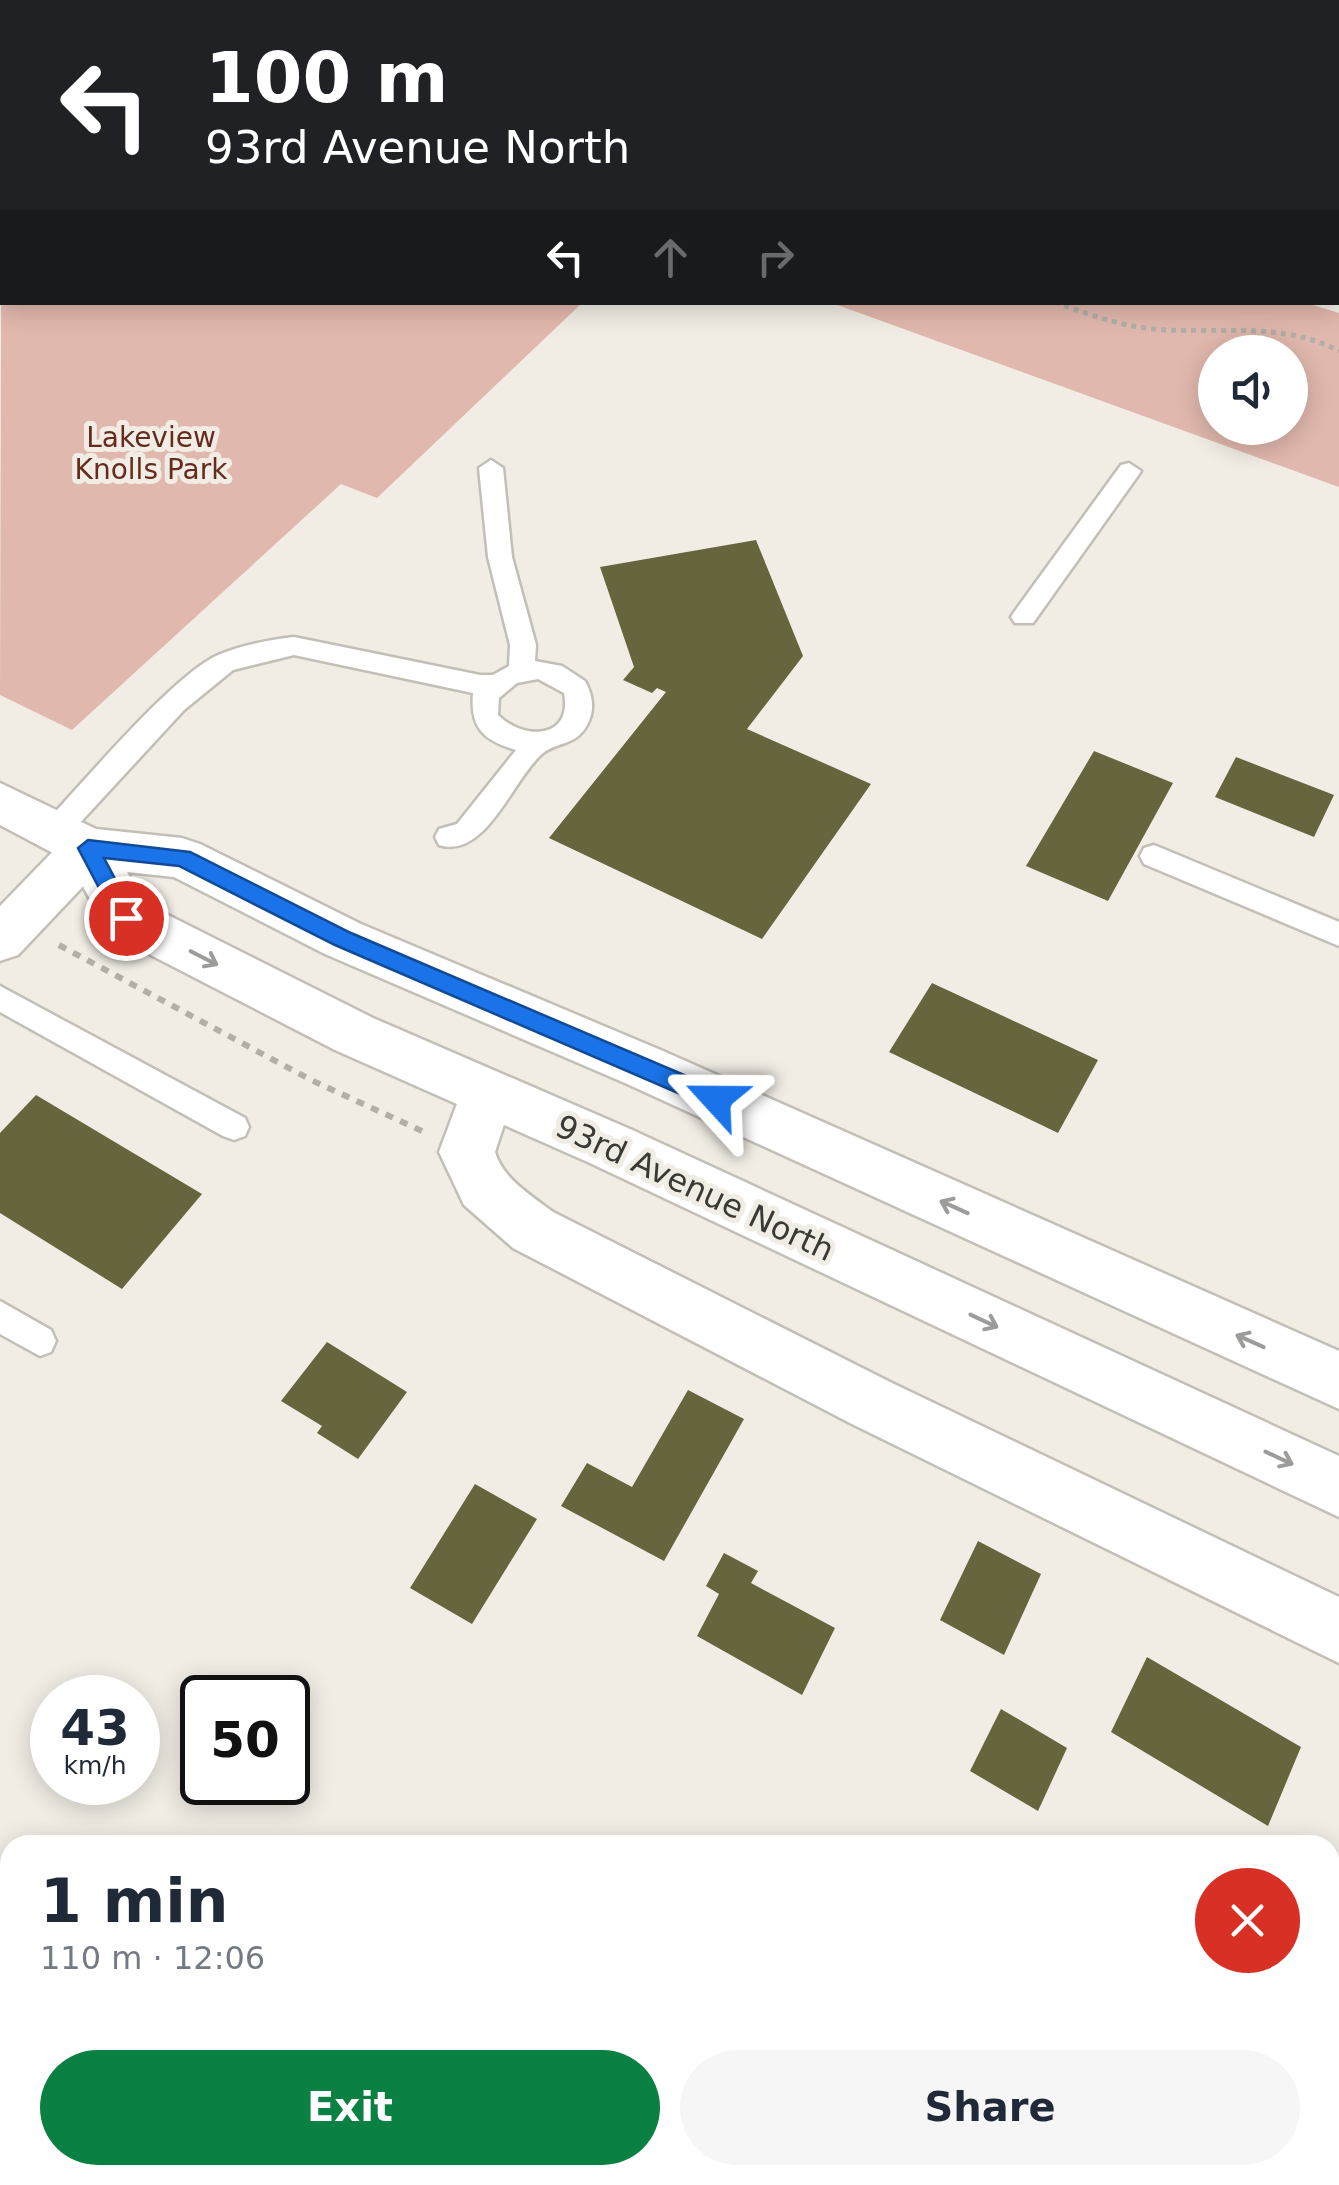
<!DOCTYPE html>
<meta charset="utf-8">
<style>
body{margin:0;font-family:"DejaVu Sans",sans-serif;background:#f6f6f7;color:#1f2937;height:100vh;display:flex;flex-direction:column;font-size:38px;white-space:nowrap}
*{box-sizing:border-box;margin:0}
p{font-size:32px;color:#747a83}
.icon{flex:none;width:55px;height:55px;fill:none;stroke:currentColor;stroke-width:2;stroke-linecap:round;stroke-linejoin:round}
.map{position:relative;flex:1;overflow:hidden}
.panel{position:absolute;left:0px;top:1835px;width:1340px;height:350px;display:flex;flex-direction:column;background:#fff;border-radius:30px 30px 0 0;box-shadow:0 5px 25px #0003}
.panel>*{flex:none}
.top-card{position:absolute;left:0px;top:0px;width:1340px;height:305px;box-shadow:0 5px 25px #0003;background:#202124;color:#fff;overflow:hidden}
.tools{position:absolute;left:1198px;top:335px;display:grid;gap:20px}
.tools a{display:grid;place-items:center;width:110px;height:110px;border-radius:50%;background:#fff;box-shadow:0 5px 25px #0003;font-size:50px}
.speed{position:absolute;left:30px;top:1675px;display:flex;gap:20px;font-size:50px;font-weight:700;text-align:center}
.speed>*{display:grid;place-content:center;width:130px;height:130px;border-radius:50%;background:#fff;box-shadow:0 5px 25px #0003;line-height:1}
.speed small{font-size:25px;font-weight:400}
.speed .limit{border:5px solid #111;border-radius:15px;background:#fff;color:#111}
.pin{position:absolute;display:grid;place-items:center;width:85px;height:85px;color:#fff;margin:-42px;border:5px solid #fff;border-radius:50%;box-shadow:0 2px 10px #0007}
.me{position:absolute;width:110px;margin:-55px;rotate:294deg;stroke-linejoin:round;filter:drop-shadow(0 0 8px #0008)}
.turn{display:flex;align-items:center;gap:35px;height:210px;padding:0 40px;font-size:45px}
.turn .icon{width:130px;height:130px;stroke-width:2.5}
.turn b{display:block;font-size:70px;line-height:85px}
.lanes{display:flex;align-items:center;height:95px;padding:0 40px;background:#0003;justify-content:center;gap:50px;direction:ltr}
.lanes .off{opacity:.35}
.round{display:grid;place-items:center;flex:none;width:105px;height:105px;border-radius:52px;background:#f6f6f7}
.overview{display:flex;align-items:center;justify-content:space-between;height:170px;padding:0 40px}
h1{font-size:60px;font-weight:800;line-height:75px}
.button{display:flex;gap:20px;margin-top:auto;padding:20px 40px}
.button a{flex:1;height:115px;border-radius:60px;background:#0b8043;color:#fff;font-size:40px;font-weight:800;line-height:115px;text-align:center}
.button a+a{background:#f6f6f7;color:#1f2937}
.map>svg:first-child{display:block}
.green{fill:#e1b8ad;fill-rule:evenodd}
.building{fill:#67653e}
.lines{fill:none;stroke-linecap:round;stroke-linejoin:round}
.service-casing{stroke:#c3bfb7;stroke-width:5}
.minor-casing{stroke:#c3bfb7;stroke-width:5}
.secondary-casing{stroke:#c3bfb7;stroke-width:5}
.path-far1{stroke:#b2aea8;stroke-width:5;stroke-dasharray:5 5;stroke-linecap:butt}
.path{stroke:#b2aea8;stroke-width:6;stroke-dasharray:8 8;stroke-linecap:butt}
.service{fill:#fff;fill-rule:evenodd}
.minor{fill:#fff;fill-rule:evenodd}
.secondary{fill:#fff;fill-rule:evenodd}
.oneway{stroke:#9d9c9a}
.route{fill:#1a73e8;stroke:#114b97;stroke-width:2.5}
.labels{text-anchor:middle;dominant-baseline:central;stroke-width:10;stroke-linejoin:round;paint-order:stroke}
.far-park-label{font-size:28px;fill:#652c1e;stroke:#f1ede5}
.street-label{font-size:32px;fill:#3b3936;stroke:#f1ede5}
</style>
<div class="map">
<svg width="1339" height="2185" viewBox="0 0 1339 2185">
<rect width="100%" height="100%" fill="#f1ede5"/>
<g class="green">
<path d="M43,0h1244l-1255,2z"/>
<path d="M2,9v293l580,1 -205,195 -36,-14 -269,246 -72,-35z"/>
<path d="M1306,303l33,10v174l-507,-184zM1290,352v76h-75v-76z"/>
</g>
<g class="building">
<path d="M756,540l47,116 -56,73 124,55 -109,155 -213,-101 117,-146 -9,-4 -5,5 -29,-13 11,-13 -34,-100z"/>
<path d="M1094,751l79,32 -65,118 -82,-35z"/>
<path d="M1236,757l98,38 -20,42 -99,-40z"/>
<path d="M932,983l166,77 -40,73 -169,-81z"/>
<path d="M36,1095l166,99 -80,95 -122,-76v-80z"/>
<path d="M327,1342l80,50 -49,67 -41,-26 5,-7 -41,-25z"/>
<path d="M688,1390l56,29 -80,142 -103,-55 26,-43 45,24z"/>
<path d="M475,1484l62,35 -65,105 -62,-36z"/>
<path d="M978,1541l63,33 -37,81 -64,-35z"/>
<path d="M724,1553l34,18 -7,12 84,45 -33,67 -105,-59 22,-42 -13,-8z"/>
<path d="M1147,1657l154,90 -33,79 -157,-94z"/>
<path d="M1001,1709l66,39 -29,63 -68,-40z"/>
<path d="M0,2116l10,8v51h64l13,10h-87z"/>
</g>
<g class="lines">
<defs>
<g id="service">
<rect x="1338" y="211" width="1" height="15"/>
<path d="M491,460l12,8 9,89 24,88 -1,16 27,5 23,15c8,14 10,30 2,44 -10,20 -30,17 -44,28 -30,25 -57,107 -104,92l-4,-8 4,-8 18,-5 59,-74c-33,-10 -46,-22 -43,-57l-179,-38 -61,15 -49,40 -119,129 -10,3 -10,-3 -4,-8 4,-8c39,-41 127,-147 173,-168 24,-10 50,-15 76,-18l186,38h13l16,-9 1,-21 -22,-88 -9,-89zM538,679l26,14c9,46 -40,48 -66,22l1,-17 18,-15z"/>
<path d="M1129,463l12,8 -4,6 -104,146h-18l-4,-6 4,-6 106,-146z"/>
<path d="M1154,845l185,77v24l-195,-82 -4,-8 4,-8z"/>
<path d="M0,986l245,132 4,9 -4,9 -11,4 -11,-4 -223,-124z"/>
<path d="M0,1301l51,29 5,11 -5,11 -11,4 -40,-22z"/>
</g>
<g id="minor">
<path d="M88,828l18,6 7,14 -7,14 -88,93 -18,6v-55l70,-72z"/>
<path d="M486,1070l19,7 9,17 -19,58c8,27 37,44 58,60l339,171 447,214v66l-489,-240 -337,-175 -49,-43 -25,-53 28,-75z"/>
</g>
<path id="secondary" d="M0,783l96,46 86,9 18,6 161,80 302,127 676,300v58l-714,-326 -300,-129 -151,-77 -47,-5 17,31 229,115 257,111 709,327v61l-749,-354 -255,-113 -227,-117 -38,-71 -70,-37z"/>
</defs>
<use href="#service" class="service-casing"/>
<use href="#minor" class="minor-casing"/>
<use href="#secondary" class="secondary-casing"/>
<g class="path-far1">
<path d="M982,0l6,2"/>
<path d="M1055,302c32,12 65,24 99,27 65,6 124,-9 185,22"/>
</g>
<path class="path" d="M59,945l252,135 111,51"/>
<use href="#service" class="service"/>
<use href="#minor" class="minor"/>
<use href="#secondary" class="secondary"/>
</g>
<defs><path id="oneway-shaft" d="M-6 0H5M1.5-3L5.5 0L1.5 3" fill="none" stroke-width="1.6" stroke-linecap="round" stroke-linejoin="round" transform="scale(2.5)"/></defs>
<g class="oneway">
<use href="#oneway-shaft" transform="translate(204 958) rotate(27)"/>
<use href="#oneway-shaft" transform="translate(954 1207) rotate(-156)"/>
<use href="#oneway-shaft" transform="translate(984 1321) rotate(25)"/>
<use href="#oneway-shaft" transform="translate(1250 1341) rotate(-156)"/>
<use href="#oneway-shaft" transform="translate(1279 1458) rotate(25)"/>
</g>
<path class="route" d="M88,840l102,12 161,81 373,159 3,7 -3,7h-16l-373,-161 -156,-79 -75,-8 32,60 -10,9 -8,-3 -40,-76z"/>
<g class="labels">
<g class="far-park-label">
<text x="151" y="437">Lakeview<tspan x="151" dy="32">Knolls Park</tspan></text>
</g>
<g class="street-label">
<text transform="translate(695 1188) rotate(25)">93rd Avenue North</text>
</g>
</g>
</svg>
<div class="tools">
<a><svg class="icon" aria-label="sound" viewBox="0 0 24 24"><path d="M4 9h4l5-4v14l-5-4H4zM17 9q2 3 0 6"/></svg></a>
</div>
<div class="speed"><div>43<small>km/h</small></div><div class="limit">50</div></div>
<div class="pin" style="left:126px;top:918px;background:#d93025"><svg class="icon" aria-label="arrive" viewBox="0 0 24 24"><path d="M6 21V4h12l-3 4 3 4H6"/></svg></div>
<svg class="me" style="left:716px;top:1099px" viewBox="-20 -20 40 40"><path d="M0-17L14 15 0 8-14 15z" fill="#1a73e8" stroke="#fff" stroke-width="4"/></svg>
<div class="top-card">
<div class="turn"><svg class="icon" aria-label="left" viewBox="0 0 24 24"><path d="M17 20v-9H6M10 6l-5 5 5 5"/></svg><div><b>100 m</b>93rd Avenue North</div></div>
<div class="lanes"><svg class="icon" aria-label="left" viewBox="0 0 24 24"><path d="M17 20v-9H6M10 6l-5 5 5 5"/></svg><svg class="icon off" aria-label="ahead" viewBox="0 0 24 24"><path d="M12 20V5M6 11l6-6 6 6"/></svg><svg class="icon off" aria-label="right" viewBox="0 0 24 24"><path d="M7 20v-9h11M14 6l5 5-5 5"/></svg></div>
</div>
<section class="panel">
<div class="overview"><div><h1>1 min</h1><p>110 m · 12:06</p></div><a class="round" style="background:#d93025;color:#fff"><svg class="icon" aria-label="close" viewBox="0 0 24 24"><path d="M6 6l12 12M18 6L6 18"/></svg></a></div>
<div class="button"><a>Exit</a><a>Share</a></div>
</section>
</div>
